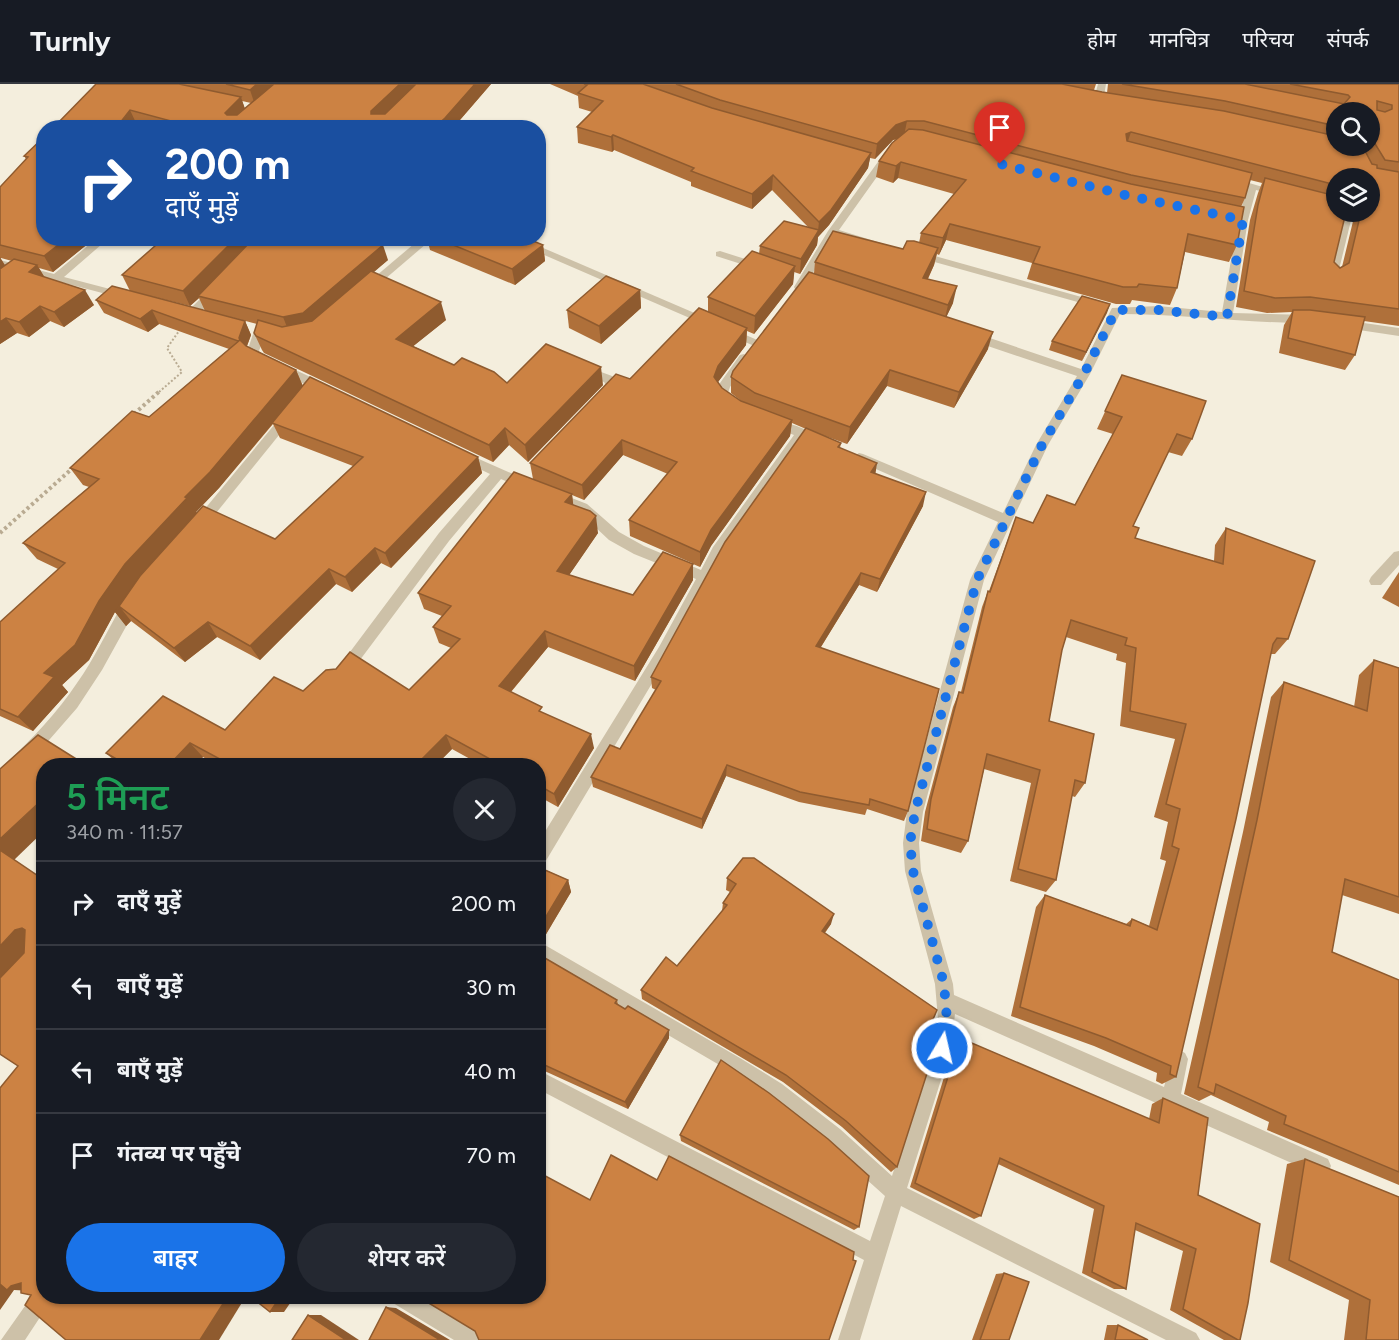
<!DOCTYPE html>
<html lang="hi">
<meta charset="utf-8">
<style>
body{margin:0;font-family:Figtree,"Noto Sans Devanagari",sans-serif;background:#242831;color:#f1f3f6;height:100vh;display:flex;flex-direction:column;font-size:22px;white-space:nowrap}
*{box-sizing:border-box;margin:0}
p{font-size:20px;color:#9ea1a6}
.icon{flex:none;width:33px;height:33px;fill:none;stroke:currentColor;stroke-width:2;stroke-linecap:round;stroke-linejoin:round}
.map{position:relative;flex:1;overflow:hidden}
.sheet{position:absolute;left:36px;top:674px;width:510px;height:546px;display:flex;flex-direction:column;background:#171b24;border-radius:24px;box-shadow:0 2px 4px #0004}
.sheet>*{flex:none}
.guide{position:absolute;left:36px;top:36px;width:510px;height:126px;border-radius:24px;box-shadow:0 2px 4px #0004;background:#1a4fa0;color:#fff;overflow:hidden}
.tools{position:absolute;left:1326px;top:18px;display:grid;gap:12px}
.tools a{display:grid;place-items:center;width:54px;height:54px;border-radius:50%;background:#171b24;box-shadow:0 2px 4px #0004;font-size:30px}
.pin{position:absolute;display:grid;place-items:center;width:51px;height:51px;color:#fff;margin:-62px -26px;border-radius:50% 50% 50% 0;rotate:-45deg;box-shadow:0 0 6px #0007}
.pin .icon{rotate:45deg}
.me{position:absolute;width:66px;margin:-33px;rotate:9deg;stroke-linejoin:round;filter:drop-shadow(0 0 4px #0008)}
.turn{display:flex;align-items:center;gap:21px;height:126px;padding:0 30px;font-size:27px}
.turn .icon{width:78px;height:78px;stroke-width:2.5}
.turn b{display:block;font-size:42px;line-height:51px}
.round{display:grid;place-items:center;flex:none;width:63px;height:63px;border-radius:32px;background:#242831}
.summary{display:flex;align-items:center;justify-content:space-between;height:102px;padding:0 30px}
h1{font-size:36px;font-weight:600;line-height:45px;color:#1e9e55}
.button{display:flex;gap:12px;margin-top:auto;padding:12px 30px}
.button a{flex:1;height:69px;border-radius:36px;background:#1a73e8;color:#fff;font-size:24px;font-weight:600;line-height:69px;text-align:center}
.button a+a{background:#242831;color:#f1f3f6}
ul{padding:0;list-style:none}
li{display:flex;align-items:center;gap:18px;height:84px;padding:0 30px;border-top:2px solid #363941}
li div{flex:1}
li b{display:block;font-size:22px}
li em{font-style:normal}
header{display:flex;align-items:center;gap:36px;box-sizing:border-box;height:84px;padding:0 30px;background:#171b24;border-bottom:2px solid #363941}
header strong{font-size:28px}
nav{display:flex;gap:33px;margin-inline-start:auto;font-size:21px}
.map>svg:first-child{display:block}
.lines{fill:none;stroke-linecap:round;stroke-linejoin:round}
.path-far1{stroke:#b9ab92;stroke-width:2;stroke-dasharray:2 2;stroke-linecap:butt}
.path{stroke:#b9ab92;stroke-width:4;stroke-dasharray:3 3;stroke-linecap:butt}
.minor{fill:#cdc1a8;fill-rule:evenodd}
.wall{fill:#af703a;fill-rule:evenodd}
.shaded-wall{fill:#8f5b2f}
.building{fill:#cc8243;stroke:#8f5b2f;stroke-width:1.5;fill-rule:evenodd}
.route{stroke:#1a73e8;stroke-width:10;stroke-dasharray:0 18}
</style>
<header>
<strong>Turnly</strong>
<nav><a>होम</a><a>मानचित्र</a><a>परिचय</a><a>संपर्क</a></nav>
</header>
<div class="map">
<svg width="1399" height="1256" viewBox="0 0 1399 1256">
<rect width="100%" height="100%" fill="#f4eedd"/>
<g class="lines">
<path class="path-far1" d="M159,308l23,-20 -15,-24 12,-17"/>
<g class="path">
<path d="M134,330l27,-24"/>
<path d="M0,449l74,-66"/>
</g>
<g class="minor">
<path d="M1098,0h8l-3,18 -5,3 -5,-3z"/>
<path d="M888,64l8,2 -57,80 42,13 -5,3 -40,-11 -33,54h-8l-1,-2 34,-56z"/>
<path d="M1229,93l54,16 -5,3 -22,-6 -8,30 -15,93 75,2 6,4 -6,4c-63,0 -125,-9 -188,-9l-30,60 -42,71 -64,135 -61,232 -4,31 2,28 32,113 1,11 210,92 9,-34 6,-3 6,3 3,6 -7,35 147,65 3,7 -3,7 -7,3 -366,-162 -4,34 -44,140 289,145 4,7h-34l-265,-134 -41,134h-22l26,-80 -326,-171v-19l332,171 15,-45 -59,-53 -58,-45 -40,-28 -190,-111v-18l202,117 42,26 58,45 52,47 41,-128 5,-29 -3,-35 -30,-113 -2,-28 4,-31 63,-232 28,-58 -143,-62 -2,-3 6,-4 4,1 140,59 33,-68 41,-69 -110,-37v-6h8l106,36 31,-61 46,-2 64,6 16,-92 9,-32 -22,-6 -1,-2z"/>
<path d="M1343,128h10l-16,66 -5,3 -5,-3z"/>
<path d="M97,154h12l-45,39 65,17v4l-4,1 -125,-33v-6l54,14z"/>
<path d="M421,154h12l-62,53h-8v-4z"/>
<path d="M505,154h15l242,104 -6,4 -4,-1z"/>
<path d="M720,167l44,14 1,2 -5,3 -44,-14v-4z"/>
<path d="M917,167l186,52 2,2 -6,3 -186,-52 -1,-2z"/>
<path d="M216,202l4,1v4l-24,26h-8v-6l24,-24z"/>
<path d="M1343,236l56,8v8l-60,-9v-6z"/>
<path d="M260,243l6,4 -7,20 4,4 67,31v6h-8l-67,-31 -8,-9 7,-21z"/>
<path d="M744,270l6,4 -20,29 -2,6 9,12 -6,4 -4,-1 -11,-14 4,-11 20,-28z"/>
<path d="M585,282l27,10 6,9 -12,16 -4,1 -6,-4 10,-13 -2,-3 -23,-9v-6z"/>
<path d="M288,328l4,1v6l-88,109h-10l-2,-3 2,-3 90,-109z"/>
<path d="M772,334c13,4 46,14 54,23l-6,4 -16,-6 -81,115 -54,101 -125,209 -6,2v-23l121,-196 37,-68 -62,-25 -25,-14 -32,-30 -28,-11 -1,-3 6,-5 33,13 32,28 25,14 57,24 12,-23 81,-112 -26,-10v-6z"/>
<path d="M463,368l68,30 1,3 -6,5 -25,-11 -52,62 -101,135h-10l-2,-4 2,-4 101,-135 51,-59 -31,-15 -2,-3 2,-3z"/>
<path d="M1399,467v14l-18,20h-10l-2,-4 2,-4 23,-25z"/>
<path d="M132,513l7,6 -37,67 -25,38 -34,39 -37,37 -6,2v-17c28,-26 56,-54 77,-86 17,-24 29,-50 44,-76l6,-8z"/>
<path d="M44,1202v10h10l-29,44h-24l36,-51z"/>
<path d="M390,1212h30l61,37 4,7h-31l-61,-37z"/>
</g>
</g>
<g class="wall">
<path d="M96,0h395l-38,44h-308l-8,-3zM242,17l9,2 -6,6z"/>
<path d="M550,0h546l-2,6 13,3 1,-9h291v242l-35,-5 -9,34 -10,15 -66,-17 5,-28 8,-13 -25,1 -31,-6 14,-87 8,-27 4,-10 -12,-3 -5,18 -4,9 -4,38 -8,17 -44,-10 -8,36 -7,17 -38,-5 -2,4h-14l-89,-25 5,-16 -86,-23 -7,15 -2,-1 -3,11 -6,14 25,24 -7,14 42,32 -34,59 -67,-22 -40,58 -33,-12 27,11 -1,5 35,26 48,32 -46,86 -18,-7 -38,62 87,164 -4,10 -37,-12 -2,6 -66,-13 -73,-26 -24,53 -109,-42 -2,-10 29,-28 36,-59 -4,-2 -1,-11 155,-248 -14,-6 -2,13 -79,110 -11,21 -7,-3v16l-58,101 -87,-34 -37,45 32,21 51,35 -36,59 -20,-11v-31h-57l-29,-16 -16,16h-219l-14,-8 -8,8h-76l-13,-12 119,-23 78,-39 106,-1 42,-42 -12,-5 -6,-16 9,-11 -18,-7 -6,-16 115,-114 -3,-16 178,-151v-15l51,-43 1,-8 48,-19 -36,-37 -20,19 -61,-23v-4l-77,-32 -2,2 -34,-9 -1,-16 15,-15 -13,-4 -1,-12zM1336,28h34v34h-34zM898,55l-19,22 -3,16 17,6 5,-5 56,16 -33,39 -2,10 -16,6 -88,13 -1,11 -83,104v16l13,10 -3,-2 -19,-13 -4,-6 28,-37 1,-14 7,3 39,-50 1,-12 6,2 17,-29 1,-8 11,-12 39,-57 2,-10 5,1 18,-19zM1336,94h34v34h-16l1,1 -13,54 -2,1 -6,-6 2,-50zM623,371l45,19 -39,46 1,16 62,27 -59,32 -64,-20 29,-42 -25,-28 -1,-10 12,5z"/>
<path d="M44,53v101h51l-42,34 -14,-4 5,9 50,28 -30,22 -14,-6 -21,16 -12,-4 -17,11v-157l26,-28 -2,-3zM0,174h1l11,3 -7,4z"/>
<path d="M427,154h99l17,7 2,16 -30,24 -85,-35z"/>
<path d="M388,176l-15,12 73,48 -33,26 41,19 53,18 96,2 -75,77 -19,-17 -16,17 -229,-109 -2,-3 -8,-17 3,-9 -38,-10 26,7 6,14 -4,11 49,24 7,16 175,71 4,16 -91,95 -10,-5 -29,29 -16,-8 -76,76 -43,-23 -32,25 -54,-41 -5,5 -11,-14 -26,48 -27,25 6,7 -35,39 -33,-15v-94l58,-53 -21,-10 -14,-16 66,-56 -6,-2 -13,-17 79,-51 80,-68 -70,-25 -11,8 -44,-19 -8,-13 109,11 -6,-13 -9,8 -60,-15 -8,-16zM273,340l7,14 73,28 -78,73 -78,-26 -1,-1 23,-24z"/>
<path d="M640,206l1,18 -40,36 -32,-16 -2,-18z"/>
<path d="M1110,220l-28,57 -33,-11 3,-9z"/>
<path d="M1122,291l70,64 -10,17 -14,-4 -35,74 2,12 79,23 1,-16 11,-17 62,111 -13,15h-4l-95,423 -14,7 -6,-3 1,-8 -63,-27 -83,-30 25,-109 9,-12 81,29 6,-5 17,7 17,-65 -6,-2 8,-37 -14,-5 21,-78 -55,-13 6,-63 -10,-3 1,-6 -51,-17 -4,13 -13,71 36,62 -10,14 -3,-1 -16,84 -10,12 -36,-11 21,-98 -47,-14 -16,72 -7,12 -40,-12 4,-29 28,-105 6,-15h2l21,-85 6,-16h1l27,-74 17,6 42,-18 38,-71 -16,-5z"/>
<path d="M1399,488v35l-17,-9z"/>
<path d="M1374,576l25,8v246l-57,-19 -10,57 67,28v205l-132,-55 2,-8 -58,-27 -12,6 -15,-7 59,-262 28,-135 13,-15 70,25 5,-32z"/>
<path d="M539,783l29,13 3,12 -29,49 -4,-1z"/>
<path d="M727,794l104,46 -6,9 106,91 -34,143 -6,5 -49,-45 -59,-45 -141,-83 -1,-9 36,-24 45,-55 1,-8 7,-11 -4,-2z"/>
<path d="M538,870l79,46 1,5 51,33 -41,71 -90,-41z"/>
<path d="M960,954l189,81 3,-15 11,-6 35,97 42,145h-16l-54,-30 13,-59 -48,-21 -9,59h-12l-32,-16 12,-64 -96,-45 -17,52 -7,3 -64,-32 44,-142z"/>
<path d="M680,1051l179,92 -5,3 -173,-89z"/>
<path d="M1305,1075l94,181h-55l5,-40 -79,-38 17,-98z"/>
<path d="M1004,1189l5,67h-37l24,-66z"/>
<path d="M1107,1241h11l30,15h-44z"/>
</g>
<g class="shaded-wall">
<path d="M257,0h23l-25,21 -5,-15z"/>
<path d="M400,0h19l-44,42 -4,-12v-3z"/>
<path d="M475,0h16l-38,44h-19z"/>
<path d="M241,13l5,15 -15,16 -6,-15z"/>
<path d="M130,26l7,15 -2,3h-19z"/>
<path d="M907,37l-3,15 -11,4 -18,19 2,-15 19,-19z"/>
<path d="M1131,48l-5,15v-13z"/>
<path d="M613,51l1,15 -2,2 -1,-15z"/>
<path d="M871,69l-3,15 -39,57 -11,12 -1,8 -17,29 1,-15 17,-28 1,-9z"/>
<path d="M901,78l-3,16 -5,5 3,-17z"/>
<path d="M773,91l-1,15 -20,19v-15z"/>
<path d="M950,140l-4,16 -7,15 4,-17z"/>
<path d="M67,154h28l-42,34 -9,-16z"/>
<path d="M236,154h21l-59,58 1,2 -9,8 -7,-15z"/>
<path d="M383,161l5,15 -79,68 -20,4 -6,-15z"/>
<path d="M543,161l2,16 -30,24 -3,-16z"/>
<path d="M938,164l-4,17 -14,30 3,-17z"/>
<path d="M0,173l8,14 -8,8z"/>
<path d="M37,181l10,16 -18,-9z"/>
<path d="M795,182l-2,18 -39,50 1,-18z"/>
<path d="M957,202l-4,17 -9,19 4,-17z"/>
<path d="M85,206l9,15 -30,22 -10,-15z"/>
<path d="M640,206l1,18 -40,36 -2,-18z"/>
<path d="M441,218l5,18 -45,36 -5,-17z"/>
<path d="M1110,220l-3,9 -25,48 4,-9z"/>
<path d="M40,222l10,15 -21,16 -10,-15z"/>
<path d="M152,226l7,14 -11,8 -8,-13z"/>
<path d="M6,234l11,15 -17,11v-22z"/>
<path d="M245,237l6,14 -6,16 -6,-13z"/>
<path d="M747,244l-1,17 -28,37 -4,-5 4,-11z"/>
<path d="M993,248l-5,17 -34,59 5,-16z"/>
<path d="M601,283l2,18 -75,77 -3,-17z"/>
<path d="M296,286l7,17 -84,101 -23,24 2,2 -78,93 11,14 -5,5 -11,-14 -26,48 -27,25 6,7 -35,39 -15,-14 26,-44 55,-72 26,-37z"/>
<path d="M890,286l-3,16 -40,58 3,-17z"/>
<path d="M792,336l-2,16 -79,110 -11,21v-15l11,-22z"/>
<path d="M505,344l4,17 -16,17 -4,-17z"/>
<path d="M622,356l1,15 -39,45 -2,-15z"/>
<path d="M478,373l4,16 -91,95 -6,-15z"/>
<path d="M877,379l-2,14 -4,-5z"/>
<path d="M926,408l-3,14 -46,86 3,-13z"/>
<path d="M572,410l2,17 -9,-9z"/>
<path d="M596,432l2,17 -37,54 -4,-16z"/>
<path d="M375,464l6,15 -29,29 -7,-15z"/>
<path d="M693,480v16l-58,101 -1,-15z"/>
<path d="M329,485l7,15 -76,76 -10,-14z"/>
<path d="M861,489l-2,12 -45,73 2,-12z"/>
<path d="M208,538l9,15 -32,25 -11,-14z"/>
<path d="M545,547l3,16 -45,54 -4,-15z"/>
<path d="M591,650l3,14 -36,59 -4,-13z"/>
<path d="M446,651l6,14 -16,16h-20z"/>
<path d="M190,659l13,14 -8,8h-26z"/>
<path d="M727,681l-1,11 -24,53v-10z"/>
<path d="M44,714v33l-30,29 -14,-10v-11z"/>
<path d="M568,796l3,12 -29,49 -4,-11z"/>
<path d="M834,830l-3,10 -13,17 4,-10z"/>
<path d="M22,844l21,12 -43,41v-35l15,-16z"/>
<path d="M669,946v8l-41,71 -3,-7z"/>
<path d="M0,1196l21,3 12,8 -19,-1 -14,20z"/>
<path d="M228,1212h18l-27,44h-19z"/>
<path d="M281,1212h14l-11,16h-14z"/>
<path d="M386,1223l10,1 54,32h-10z"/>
<path d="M308,1231h13l38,25h-13z"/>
</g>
<g class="building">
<path d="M96,0h83l62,13 -16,16 2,2h10l37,-31h126l-29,27v3h14l31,-30h59l-30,34 -11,10h-237l-67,-18 -14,18h-63z"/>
<path d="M226,0h31l-7,6z"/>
<path d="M584,0h59l69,24 159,45 -40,57 -12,12 -46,-47 -21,19 -61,-23 3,-3 -81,-33 -2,2 -34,-10 26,-26 -25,-8 9,-8z"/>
<path d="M676,0h386l40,8 122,19 112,25v10h22l6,3 8,15 5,1v3l22,4v137l-89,-12 -35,1 -31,-7 14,-86 7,-27 71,18v16h10l-12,50 6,6 9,-5 12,-51h9v-34h-34v7l-205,-53 -5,2 1,7 125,32 -7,25 -114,-23 -207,-54h-17l-11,4 -19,19 -157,-44z"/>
<path d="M1122,0h123l99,20 6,-7 -2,-2 -58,-11h109v78l-14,-2 -11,-18 -4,-3v-27h-34v14l-111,-25zM1377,17l15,4v4l-7,3 -8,-2z"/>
<path d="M909,45l14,1 208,54 113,23 -7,38 -49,-11 -11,54 -38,-4 -2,3h-14l-90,-24 7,-16 -90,-23 -7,14 -22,-5 45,-53 -65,-18 -5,4 -17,-5 13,-18z"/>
<path d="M44,53v101h23l-23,18 -44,-11v-58l28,-30 -4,-1z"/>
<path d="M784,137l35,9 -18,29 -41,-13z"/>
<path d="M833,147l70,18 4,-8h7l24,7 -15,30 34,8 -9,19 -133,-43z"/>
<path d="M164,154h72l-53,53 -61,-16z"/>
<path d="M254,154h105l24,7 -80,68 -20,4 -85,-21z"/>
<path d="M436,154h90l17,7 -31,24z"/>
<path d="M752,167l43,15 -40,50 -47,-19z"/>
<path d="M14,175l23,6 -8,7 56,18 -31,22 -14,-6 -21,16 -13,-4 -6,4v-53z"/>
<path d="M371,187l70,31 -45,37 58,26 8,-7 32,14 13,11 39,-39 55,23 -76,78 -20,-17 -16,17 -233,-109 -2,-3 4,-13 24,7 30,-6z"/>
<path d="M809,188l184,60 -34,60 -69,-22 -40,57 -95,-34 -24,-16 2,-6z"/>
<path d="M606,192l34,14 -41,36 -32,-16z"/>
<path d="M112,202l133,35 -6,17 1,2 -2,1 -86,-31 -12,9 -44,-19z"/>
<path d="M1082,212l28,8 -24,48 -34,-11z"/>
<path d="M699,224l48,20 -29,38 -4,11 8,11 19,13 51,19 -81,110 -11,22 -71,-32 48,-58 -55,-22 -40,45 -52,-22 86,-89 14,5z"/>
<path d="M1293,226h17l55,7 -10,38 -67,-17z"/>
<path d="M240,256l6,6 50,24 -86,102 -25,25 2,1 -62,66 -26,37 -24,44 -31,28 10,4 -36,40 -18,-8v-87l65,-59 -42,-20 76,-64 -29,-11 62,-57 17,6z"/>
<path d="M1122,291l84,26 -14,38 -15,-5 -44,92 6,2 -4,10 88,26 3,-36 89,33 -27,78 -11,-1 -4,6 -37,175 -60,258 -6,-3 1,-8 -65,-28 -86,-31 25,-112 85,31 2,-7 25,11 22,-81 -7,-3 8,-37 -14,-5 20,-80 -56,-13 6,-63 -11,-3 2,-7 -56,-18 -9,30 -13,71 45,13 -9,49 -10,-3 -19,100 -38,-11 22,-99 -53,-16 -19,87 -41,-12 4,-30 28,-107 4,1 25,-102 2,1 26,-75 17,6 14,-28 28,10 47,-88 -17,-6z"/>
<path d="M310,293l168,80 -93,96 -10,-5 -30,29 -16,-8 -79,77 -42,-24 -34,26 -54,-41 -5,5 25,-36 63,-70 72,33 88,-82 -91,-34z"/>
<path d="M806,344l35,15 -3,4 39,16 -6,9 55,20 -46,87 -19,-6 -45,73 123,43 -31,122 -38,-12 -1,6 -69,-13 -73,-27 -25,54 -111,-42 19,-32 10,4 41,-68 -10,-4 74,-135z"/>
<path d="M514,388l58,22 -7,8 25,9 6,5 -39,55 76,24 30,-43 30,12 -59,102 -89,-35 -46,55 43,21 -3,4 52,23 -37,60 -16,-9v-20h-37l-55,-30 -30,30h-185l-41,-22 -21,22h-42l-21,-12 57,-57 62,34 49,-53 29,14 23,-21 10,-1 14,-17 59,38 51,-51 -27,-12 18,-21 -33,-13z"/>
<path d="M1374,576l25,8v229l-54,-18 -13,73 67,28v192l-115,-48 2,-8 -70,-32 -2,10 -16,-7 59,-267 27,-138 83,29z"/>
<path d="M38,651l43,27 -3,3h-34v33l-44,41v-70z"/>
<path d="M0,766l44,30v416h184l-28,44h-134l-41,-35 6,-10 -10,-2v-10l-10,3 -4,4 -7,-6v-196l18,-22 -18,-12v-76l24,-25 1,-23 -3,-2 -7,2 -15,16z"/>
<path d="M743,774h11l80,56 -12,17 115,79 -6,14 9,4 -2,11 -41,128 -51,-46 -60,-46 -145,-85 25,-33 11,9 50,-61 -4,-2 13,-19 -9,-6z"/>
<path d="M538,783l30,13 -30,50z"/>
<path d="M538,870l79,46 -2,3 10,6 3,-3 41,24 -44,72 -87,-40z"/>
<path d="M960,954l199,85 4,-25 45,20 -10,77 62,29 -12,79 -8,37h-2l-55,-31 13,-60 -60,-26 -10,66 -34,-17 12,-66 -104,-48 -19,58 -66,-33z"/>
<path d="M721,976l48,33 59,46 41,37 -10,51 -179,-92z"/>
<path d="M611,1071l46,25 12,-24 185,96 -1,8 3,1 -27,79h-350l-4,-9 -58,-35h121v-124l52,28z"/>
<path d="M1305,1075l94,38v143h-33l4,-40 -81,-40z"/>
<path d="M1004,1189l25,9 -20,58h-29z"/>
<path d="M250,1212h31l-11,16z"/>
<path d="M386,1223l54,33h-71z"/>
<path d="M308,1231l38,25h-54z"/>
<path d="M1118,1241l30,15h-33z"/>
</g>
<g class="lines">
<path class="route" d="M942,964l5,-28 -3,-36 -31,-113 -3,-28 5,-31 62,-232 65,-135 42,-71 32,-64h42l69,7 16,-97 -118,-25 -125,-31"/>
</g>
</svg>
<div class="tools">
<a><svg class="icon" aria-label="search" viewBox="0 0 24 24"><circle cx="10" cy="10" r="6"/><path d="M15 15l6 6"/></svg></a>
<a><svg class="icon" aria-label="layers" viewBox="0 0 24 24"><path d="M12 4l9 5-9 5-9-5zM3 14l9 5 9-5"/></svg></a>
</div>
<div class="pin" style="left:1000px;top:80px;background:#d93025"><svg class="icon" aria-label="arrive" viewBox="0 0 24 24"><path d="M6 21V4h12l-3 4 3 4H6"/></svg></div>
<svg class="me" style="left:942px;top:964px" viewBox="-20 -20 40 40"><circle r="17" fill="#1a73e8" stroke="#fff" stroke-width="3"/><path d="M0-11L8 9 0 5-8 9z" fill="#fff"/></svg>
<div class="guide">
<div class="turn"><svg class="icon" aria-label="right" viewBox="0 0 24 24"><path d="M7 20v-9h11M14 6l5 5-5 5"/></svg><div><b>200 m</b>दाएँ मुड़ें</div></div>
</div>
<section class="sheet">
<div class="summary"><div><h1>5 मिनट</h1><p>340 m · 11:57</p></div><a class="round"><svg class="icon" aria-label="close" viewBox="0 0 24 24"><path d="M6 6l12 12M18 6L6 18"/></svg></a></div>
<ul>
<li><svg class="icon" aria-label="right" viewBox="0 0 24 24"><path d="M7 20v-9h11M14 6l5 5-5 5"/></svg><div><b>दाएँ मुड़ें</b></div><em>200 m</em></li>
<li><svg class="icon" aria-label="left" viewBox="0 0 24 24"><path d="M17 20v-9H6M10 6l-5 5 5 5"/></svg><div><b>बाएँ मुड़ें</b></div><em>30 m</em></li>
<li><svg class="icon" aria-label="left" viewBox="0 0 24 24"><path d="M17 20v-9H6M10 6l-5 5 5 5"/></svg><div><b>बाएँ मुड़ें</b></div><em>40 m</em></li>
<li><svg class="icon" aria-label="arrive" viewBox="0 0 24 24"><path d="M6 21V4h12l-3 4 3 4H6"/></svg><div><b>गंतव्य पर पहुँचे</b></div><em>70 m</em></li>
</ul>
<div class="button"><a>बाहर</a><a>शेयर करें</a></div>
</section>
</div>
